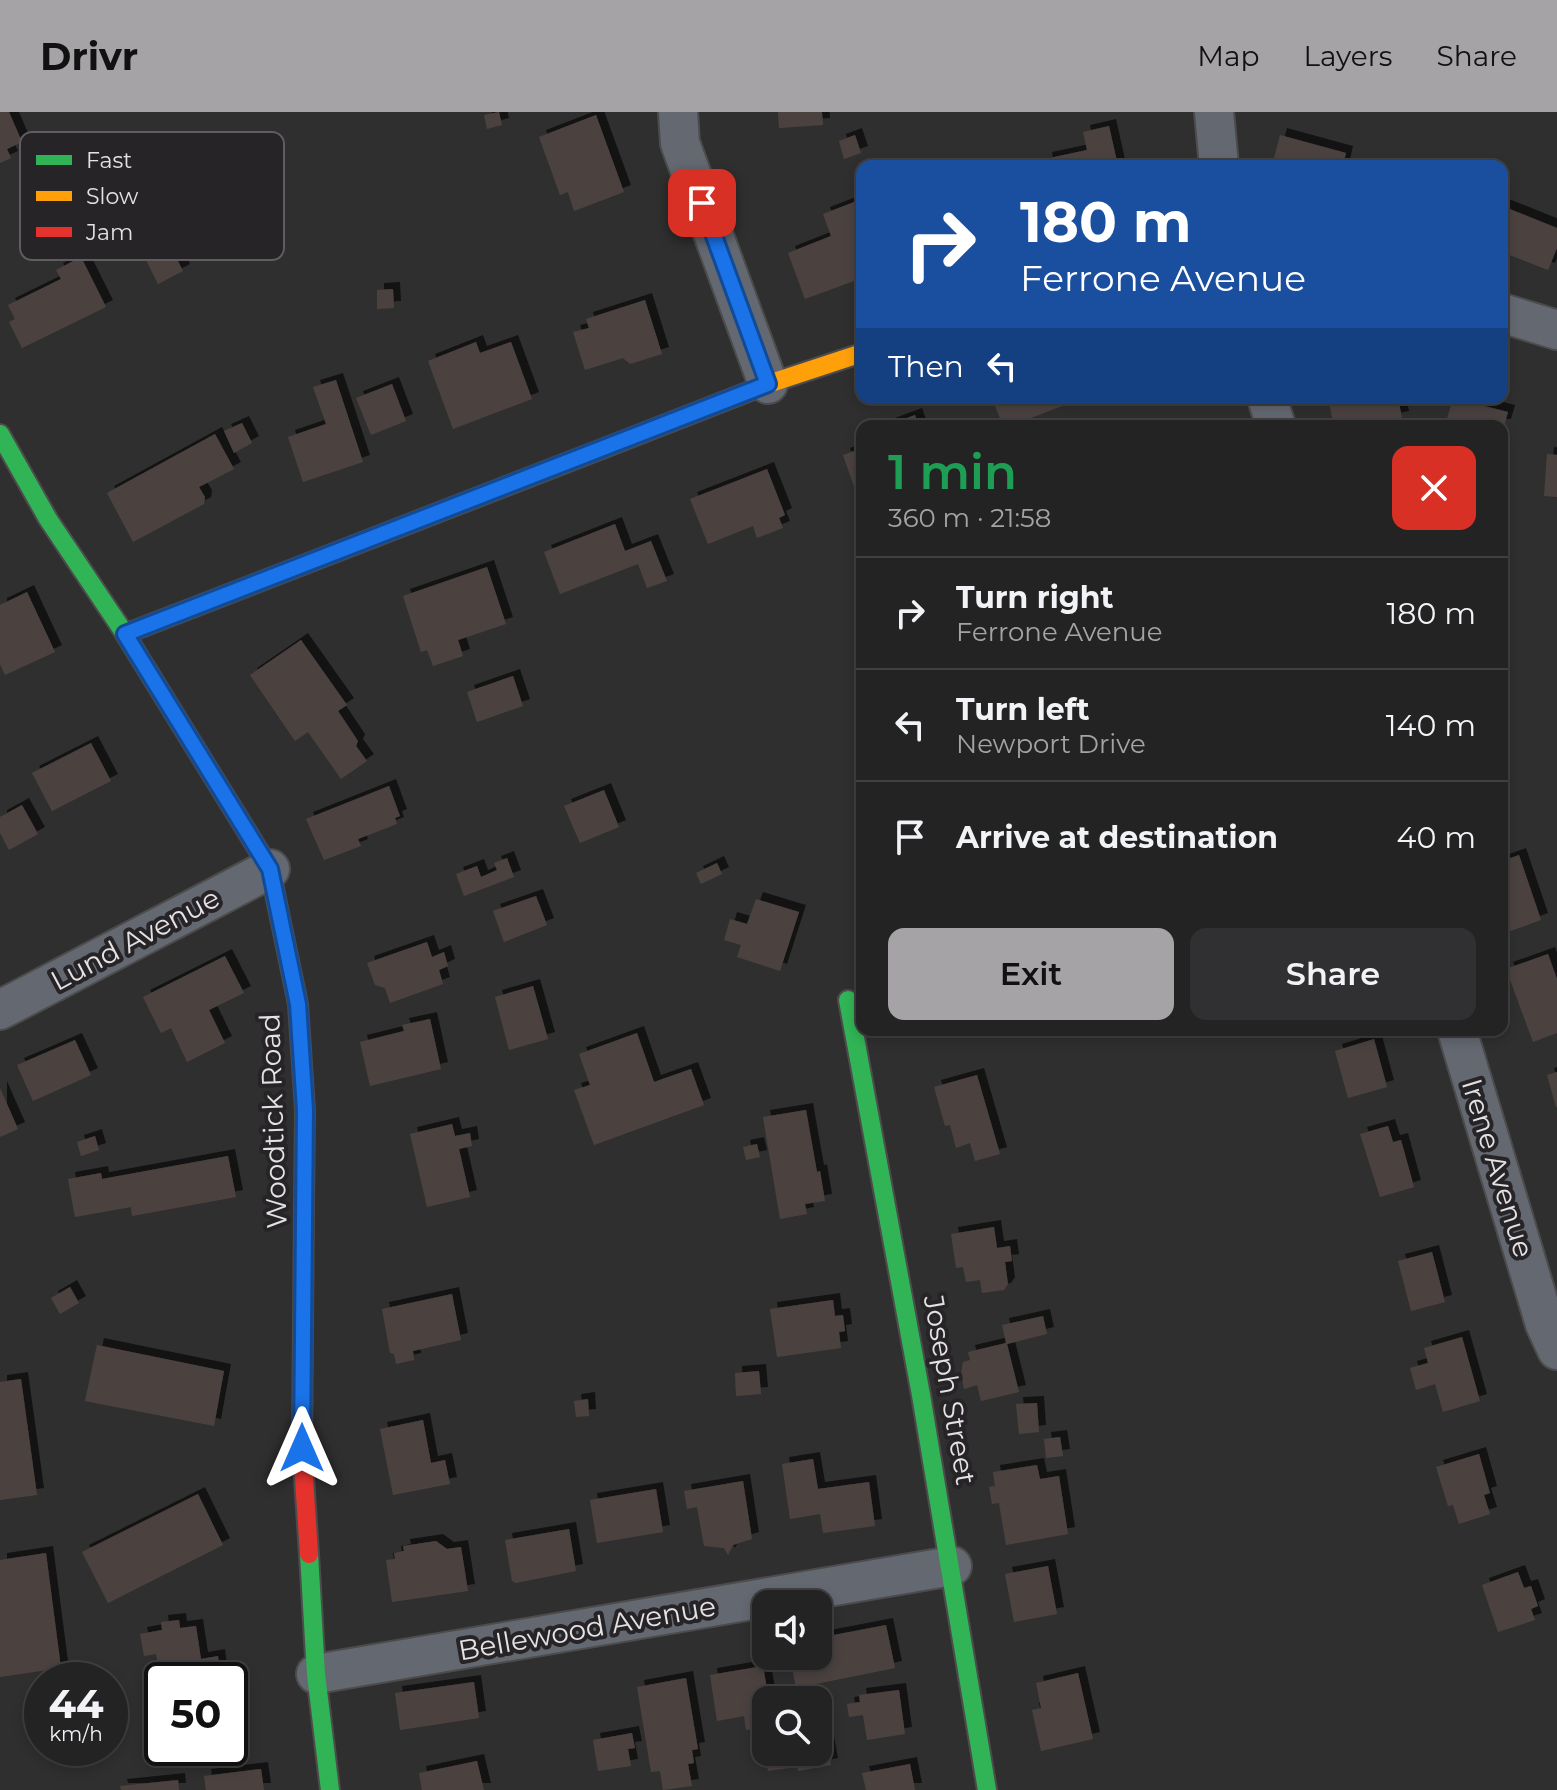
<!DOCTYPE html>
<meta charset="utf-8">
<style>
body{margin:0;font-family:Montserrat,sans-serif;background:#302f31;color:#f1f3f6;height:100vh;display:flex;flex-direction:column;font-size:30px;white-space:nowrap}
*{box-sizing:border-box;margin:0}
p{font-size:26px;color:#a3a4a6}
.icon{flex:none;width:44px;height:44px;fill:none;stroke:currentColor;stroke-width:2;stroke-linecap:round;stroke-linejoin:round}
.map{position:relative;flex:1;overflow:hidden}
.details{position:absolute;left:856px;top:308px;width:652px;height:616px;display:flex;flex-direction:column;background:#242324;border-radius:16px;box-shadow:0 4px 12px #0003,0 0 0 2px #414041}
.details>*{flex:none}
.hud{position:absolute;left:856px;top:48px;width:652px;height:244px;border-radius:16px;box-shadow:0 4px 12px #0003,0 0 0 2px #414041;background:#1a4fa0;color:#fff;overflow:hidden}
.buttons{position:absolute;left:752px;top:1478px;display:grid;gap:16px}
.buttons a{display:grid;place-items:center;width:80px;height:80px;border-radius:16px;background:#242324;box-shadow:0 4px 12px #0003,0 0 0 2px #414041;font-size:40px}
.speed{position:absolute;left:24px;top:1550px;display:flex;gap:16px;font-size:40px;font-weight:700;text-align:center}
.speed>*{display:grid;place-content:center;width:104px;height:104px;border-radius:50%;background:#242324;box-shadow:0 4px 12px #0003,0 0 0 2px #414041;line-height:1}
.speed small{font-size:20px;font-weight:400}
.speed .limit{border:4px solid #111;border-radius:12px;background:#fff;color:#111}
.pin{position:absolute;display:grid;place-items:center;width:68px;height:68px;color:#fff;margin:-34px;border-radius:16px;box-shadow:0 4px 12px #0006}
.me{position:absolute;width:88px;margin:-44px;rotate:0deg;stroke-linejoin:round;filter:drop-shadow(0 0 6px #0008)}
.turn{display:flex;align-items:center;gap:28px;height:168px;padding:0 32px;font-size:36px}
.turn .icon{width:104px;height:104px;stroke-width:2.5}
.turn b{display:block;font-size:56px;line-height:68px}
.then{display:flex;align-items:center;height:76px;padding:0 32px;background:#0003;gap:16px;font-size:30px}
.round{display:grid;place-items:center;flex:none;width:84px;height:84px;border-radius:16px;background:#302f31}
.overview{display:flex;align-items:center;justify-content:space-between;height:136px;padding:0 32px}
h1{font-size:48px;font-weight:600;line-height:60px;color:#1e9e55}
.action{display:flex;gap:16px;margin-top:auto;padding:16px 32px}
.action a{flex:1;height:92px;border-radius:16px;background:#a5a3a5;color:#111;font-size:32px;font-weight:600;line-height:92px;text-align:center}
.action a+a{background:#302f31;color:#f1f3f6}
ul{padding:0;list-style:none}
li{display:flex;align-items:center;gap:24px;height:112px;padding:0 32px;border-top:2px solid #414041}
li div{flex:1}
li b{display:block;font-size:30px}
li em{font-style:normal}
header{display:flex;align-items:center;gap:48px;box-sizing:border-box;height:112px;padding:0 40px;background:#a5a3a5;color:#111}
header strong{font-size:38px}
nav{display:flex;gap:44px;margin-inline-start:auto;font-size:28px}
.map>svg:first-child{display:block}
.building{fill:#4c4341;filter:url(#shadow)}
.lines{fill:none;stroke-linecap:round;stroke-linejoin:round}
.street-casing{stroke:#4d4c4d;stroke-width:42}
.fast-casing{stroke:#4d4c4d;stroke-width:22}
.slow-casing{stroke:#4d4c4d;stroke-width:22}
.jam-casing{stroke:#4d4c4d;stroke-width:22}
.street{stroke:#646871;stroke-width:38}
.fast{stroke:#30b455;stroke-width:18}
.slow{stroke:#ff9f0a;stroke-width:18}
.jam{stroke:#e5322d;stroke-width:18}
.route-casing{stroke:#114b97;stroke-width:20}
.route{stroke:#1a73e8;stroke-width:14}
.labels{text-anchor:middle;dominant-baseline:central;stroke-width:8;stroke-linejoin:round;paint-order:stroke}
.street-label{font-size:28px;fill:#e4e2e4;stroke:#272427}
.key{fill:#272427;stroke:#605d60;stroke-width:2}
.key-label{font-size:22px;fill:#e4e2e4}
</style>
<header>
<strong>Drivr</strong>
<nav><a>Map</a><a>Layers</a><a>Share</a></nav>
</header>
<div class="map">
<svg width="1557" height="1678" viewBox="0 0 1557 1678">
<defs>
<filter id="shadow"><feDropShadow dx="7" dy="-7" stdDeviation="0" flood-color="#0009"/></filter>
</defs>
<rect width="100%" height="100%" fill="#302f30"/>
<g class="building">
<path d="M0,0h9l13,30 -15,7 4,9 -11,5z"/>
<path d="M499,0l3,13 -15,4 -3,-14z"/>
<path d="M778,0h44l1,13 -44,3z"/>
<path d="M596,3l28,77 -50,19 -6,-19 -8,3 -21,-58z"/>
<path d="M1109,14l9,40h-72l-1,-7 42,-9 -4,-18z"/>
<path d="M855,23l6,18 -17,6 -5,-18z"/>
<path d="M1280,23l66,18 -3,13h-71z"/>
<path d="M862,87v79l-57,21 -17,-46 43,-17 -8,-22z"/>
<path d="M1502,94l55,22v20l-9,22 -46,-18z"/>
<path d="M161,116l22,43 -25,13 -22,-44z"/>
<path d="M81,145l25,50 -84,41 -13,-26 6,-3 -7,-14 53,-26 -5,-9z"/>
<path d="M393,177l1,19 -17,1v-19z"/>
<path d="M645,188l17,54 -32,10 -7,-6 -38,12 -12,-38 16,-4 -3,-9z"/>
<path d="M476,230l4,11 31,-11 21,57 -79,30 -25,-68z"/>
<path d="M336,268l27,82 -60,20 -15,-45 38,-13 -13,-37z"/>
<path d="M392,272l14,37 -35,14 -15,-37z"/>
<path d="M992,286h67l3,8 -52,20h-7z"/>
<path d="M1328,286h70l4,20 -40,8h-28z"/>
<path d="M1453,286l55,14 -4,14h-59z"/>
<path d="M915,303l4,11h-34z"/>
<path d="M242,311l10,20 -18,10 -10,-22z"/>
<path d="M215,322l19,35 -35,18 6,10 -1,7 -71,38 -26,-49z"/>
<path d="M862,336v49l-4,1 -15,-43z"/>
<path d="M1547,342l10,1v42l-13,-1z"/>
<path d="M767,357l18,46 -6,3 4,10 -26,10 -4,-12 -45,18 -18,-45z"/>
<path d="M615,412l10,27 26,-10 16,40 -20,7 -9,-24 -78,30 -16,-42z"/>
<path d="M487,455l19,57 -48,16 5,16 -30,10 -6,-16 -6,2 -18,-56z"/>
<path d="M27,480l28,60 -50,23 -5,-11v-59z"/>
<path d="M301,528l46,65 -9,6 20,30 -2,5 11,15 -26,18 -33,-47 -13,9 -45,-66z"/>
<path d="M513,564l10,30 -46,16 -10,-30z"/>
<path d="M91,631l20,38 -59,30 -20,-38z"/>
<path d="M389,674l11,30 -5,2 2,6 -39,15 3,7 -37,14 -18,-41z"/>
<path d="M604,678l15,37 -39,16 -16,-37z"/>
<path d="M22,693l16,29 -29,16 -9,-17v-16z"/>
<path d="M1519,743l22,65 -39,14v-73z"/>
<path d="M507,746l7,19 -50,19 -8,-22 21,-8 4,11 16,-7 -3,-7z"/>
<path d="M717,751l5,11 -21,10 -5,-11z"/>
<path d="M536,784l11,29 -43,17 -11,-31z"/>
<path d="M756,787l43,13 -19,59 -43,-14 4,-12 -17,-5 6,-21 17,5z"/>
<path d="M427,830l5,15 12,-5 4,14 -9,4 4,14 -53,19 -5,-15 -10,-3 -8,-22z"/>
<path d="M1548,842l9,25v54l-24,9 -27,-73z"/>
<path d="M225,844l19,37 -35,17 16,33 -38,19 -16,-34 -10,5 -18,-36z"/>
<path d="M533,874l15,53 -39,11 -14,-53z"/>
<path d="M430,907l11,50 -71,17 -10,-44 44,-11 -2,-6z"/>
<path d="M637,921l17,49 37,-13 13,36 -110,40 -20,-55 16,-5 -11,-31z"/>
<path d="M1374,927l13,48 -39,11 -13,-47z"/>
<path d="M75,928l16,35 -58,26 -16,-36z"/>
<path d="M1557,960v35h-1l-9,-32z"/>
<path d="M977,963l23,79 -25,7 -5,-18 -14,5 -6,-23 -5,1 -11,-39z"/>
<path d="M0,976l18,41 -18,8z"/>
<path d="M806,998l11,62 3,-1 5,30 -20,3 2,10 -27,5 -17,-102z"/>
<path d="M452,1012l3,12 15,-3 2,13 -13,3 11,48 -43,10 -17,-73z"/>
<path d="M1388,1014l5,16 8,-2 13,47 -34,10 -20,-63z"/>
<path d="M95,1024l4,14 -18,6 -4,-14z"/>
<path d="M757,1032l3,13 -14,3 -3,-13z"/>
<path d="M228,1044l8,41 -104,19 -1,-9 -56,10 -7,-38 33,-6 1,6z"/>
<path d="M994,1115l3,21 13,-2 2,15 -7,1 3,22 -4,6 -22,3 -2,-13 -14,2 -3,-15 -7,1 -5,-34z"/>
<path d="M1432,1140l13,50 -34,9 -13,-50z"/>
<path d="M70,1175l9,16 -19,11 -9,-16z"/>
<path d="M452,1182l9,46 -48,11 1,9 -18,4 -2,-10 -4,-1 -8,-44z"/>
<path d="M833,1188l2,16 8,-1 2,16 -6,1 2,16 -64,9 -7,-48z"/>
<path d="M1043,1204l4,18 -40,10 12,48 -38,9 -4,-16 -13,4 -3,-15 2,-12 7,-2 -2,-8 38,-9 -4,-18z"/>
<path d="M1462,1225l18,64 -37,11 -8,-28 -19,6 -6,-22 18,-5 -4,-15z"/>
<path d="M97,1233l127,26 -10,55 -129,-25z"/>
<path d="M759,1259l2,23 -25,2 -1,-23z"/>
<path d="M21,1267l16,116 -37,5v-118z"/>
<path d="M588,1287l1,17 -13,1 -2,-16z"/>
<path d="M1037,1291l2,29 -20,2 -3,-30z"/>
<path d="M423,1308l8,43 14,-3 5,24 -57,11 -13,-66z"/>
<path d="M1060,1325l3,19 -17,2 -2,-19z"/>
<path d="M1479,1342l11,39 -6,2 6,19 -31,10 -6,-19 -5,1 -12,-39z"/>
<path d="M813,1347l5,30 51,-7 6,44 -52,7 -3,-19 -30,5 -8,-55z"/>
<path d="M1037,1353l3,14 19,-3 9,58 -62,11 -7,-42 -7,1 -3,-17 6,-1 -2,-14z"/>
<path d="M743,1369l9,58 -19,6 -5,10 -4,-7 -20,-2 -7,-39 -10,2 -3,-18z"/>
<path d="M656,1377l7,43 -66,11 -7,-43z"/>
<path d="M198,1382l25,51 -115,58 -26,-51z"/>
<path d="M569,1417l7,42 -60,12 -4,-2 -7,-41z"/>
<path d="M436,1429l11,8 14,-2 7,44 -76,11 -6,-42 9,-1 -1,-6 10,-2 -1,-5z"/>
<path d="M46,1441l15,115 -61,9v-117z"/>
<path d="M1048,1454l9,48 -43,8 -9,-48z"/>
<path d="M1518,1460l6,16 7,-2 7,20 -7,3 4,11 -37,12 -16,-47z"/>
<path d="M179,1508l1,8 16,-2 5,33 17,-3 3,23 12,-3 3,18 -6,1v-15h-69l-5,-26 -12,2 -4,-22 22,-4 -1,-8z"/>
<path d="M886,1513l9,43 -99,20 -6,-32h28v-18z"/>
<path d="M763,1554l6,34h-3v13l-8,1 3,14 -15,2 -2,-14 -27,5 -7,-46z"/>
<path d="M1078,1561l15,66 -52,12 -9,-41 9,-2 -5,-25z"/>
<path d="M686,1566l12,71 -6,1 2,13 -6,1 4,22 -29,4 -3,-19 -9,1 -14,-85z"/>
<path d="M474,1570l5,36 -79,12 -5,-37z"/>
<path d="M899,1578l6,44 -38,6 -4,-25 -14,2 -2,-13 13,-2 -1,-7z"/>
<path d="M825,1620l6,33 -33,6 -3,-19h23v-19z"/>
<path d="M632,1621l3,15 -7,1 3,17 -33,5 -5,-31z"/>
<path d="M765,1640h21l3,16 -21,3z"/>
<path d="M477,1649l7,29h-62l-3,-17z"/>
<path d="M910,1652l5,26h-49l-4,-17z"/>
<path d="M261,1657l3,21h-58l-2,-14z"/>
<path d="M178,1668l1,10h-58l-1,-4z"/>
</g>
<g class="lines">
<defs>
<g id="street">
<path d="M678,0l2,31 88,241"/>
<path d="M1214,0l5,54"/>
<path d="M1502,201l55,17"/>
<path d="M1267,286l9,28"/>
<path d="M0,898l270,-141"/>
<path d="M1457,918l88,294 12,26"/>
<path d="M316,1562l636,-108"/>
</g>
<g id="fast">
<path d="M0,322l48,85 77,115 145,235 4,20"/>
<path d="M125,522l482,-187"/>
<path d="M848,888l73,395 66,395"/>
<path d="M309,1442l7,120 14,116"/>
</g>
<g id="slow">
<path d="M607,335l161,-63 94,-31"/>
<path d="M274,777l24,115 7,106 -1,94"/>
</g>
<path id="jam" d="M304,1092l-2,244 7,106"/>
</defs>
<use href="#street" class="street-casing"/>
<use href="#fast" class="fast-casing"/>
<use href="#slow" class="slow-casing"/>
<use href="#jam" class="jam-casing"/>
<use href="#street" class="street"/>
<use href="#fast" class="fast"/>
<use href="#slow" class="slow"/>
<use href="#jam" class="jam"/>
</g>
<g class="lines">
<defs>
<path id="route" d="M302,1336l3,-338 -7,-106 -28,-135 -145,-235 643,-250 -66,-181"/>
</defs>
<use href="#route" class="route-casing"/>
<use href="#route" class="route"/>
</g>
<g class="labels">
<g class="street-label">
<text transform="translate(135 827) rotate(-28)">Lund Avenue</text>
<text transform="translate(273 1009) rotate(-92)">Woodtick Road</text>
<text transform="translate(1498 1056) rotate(73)">Irene Avenue</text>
<text transform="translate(950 1278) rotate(80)">Joseph Street</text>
<text transform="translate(587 1516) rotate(-10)">Bellewood Avenue</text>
</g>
</g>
<rect x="20" y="20" width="264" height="128" rx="12" class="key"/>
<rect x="36" y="43" width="36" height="10" fill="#30b455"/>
<rect x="36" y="79" width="36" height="10" fill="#ff9f0a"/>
<rect x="36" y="115" width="36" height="10" fill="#e5322d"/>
<g class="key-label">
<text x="86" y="56">Fast</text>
<text x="86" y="92">Slow</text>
<text x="86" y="128">Jam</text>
</g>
</svg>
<div class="buttons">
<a><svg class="icon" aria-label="sound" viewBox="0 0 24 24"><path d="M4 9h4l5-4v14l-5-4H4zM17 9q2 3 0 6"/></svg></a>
<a><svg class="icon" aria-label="search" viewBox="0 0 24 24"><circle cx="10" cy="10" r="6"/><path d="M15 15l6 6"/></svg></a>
</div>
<div class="speed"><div>44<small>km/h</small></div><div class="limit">50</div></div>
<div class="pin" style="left:702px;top:91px;background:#d93025"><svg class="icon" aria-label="arrive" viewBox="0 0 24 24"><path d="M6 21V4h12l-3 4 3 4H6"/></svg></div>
<svg class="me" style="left:302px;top:1336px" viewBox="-20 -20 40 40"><path d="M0-17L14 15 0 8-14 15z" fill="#1a73e8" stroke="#fff" stroke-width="4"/></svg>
<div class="hud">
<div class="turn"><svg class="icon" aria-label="right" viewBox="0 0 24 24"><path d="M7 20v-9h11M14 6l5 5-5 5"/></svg><div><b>180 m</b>Ferrone Avenue</div></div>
<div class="then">Then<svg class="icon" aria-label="left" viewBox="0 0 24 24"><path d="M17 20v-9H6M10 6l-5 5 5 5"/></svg></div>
</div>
<section class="details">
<div class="overview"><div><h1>1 min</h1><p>360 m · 21:58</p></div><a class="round" style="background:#d93025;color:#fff"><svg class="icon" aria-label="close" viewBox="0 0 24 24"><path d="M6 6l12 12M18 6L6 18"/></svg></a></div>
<ul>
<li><svg class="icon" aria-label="right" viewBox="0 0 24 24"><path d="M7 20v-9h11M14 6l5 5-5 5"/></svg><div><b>Turn right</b><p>Ferrone Avenue</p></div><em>180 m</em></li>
<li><svg class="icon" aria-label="left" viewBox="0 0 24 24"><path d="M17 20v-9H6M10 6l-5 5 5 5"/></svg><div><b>Turn left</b><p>Newport Drive</p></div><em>140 m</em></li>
<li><svg class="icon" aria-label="arrive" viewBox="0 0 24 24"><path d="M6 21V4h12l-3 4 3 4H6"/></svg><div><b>Arrive at destination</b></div><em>40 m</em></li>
</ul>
<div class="action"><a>Exit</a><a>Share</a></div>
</section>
</div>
